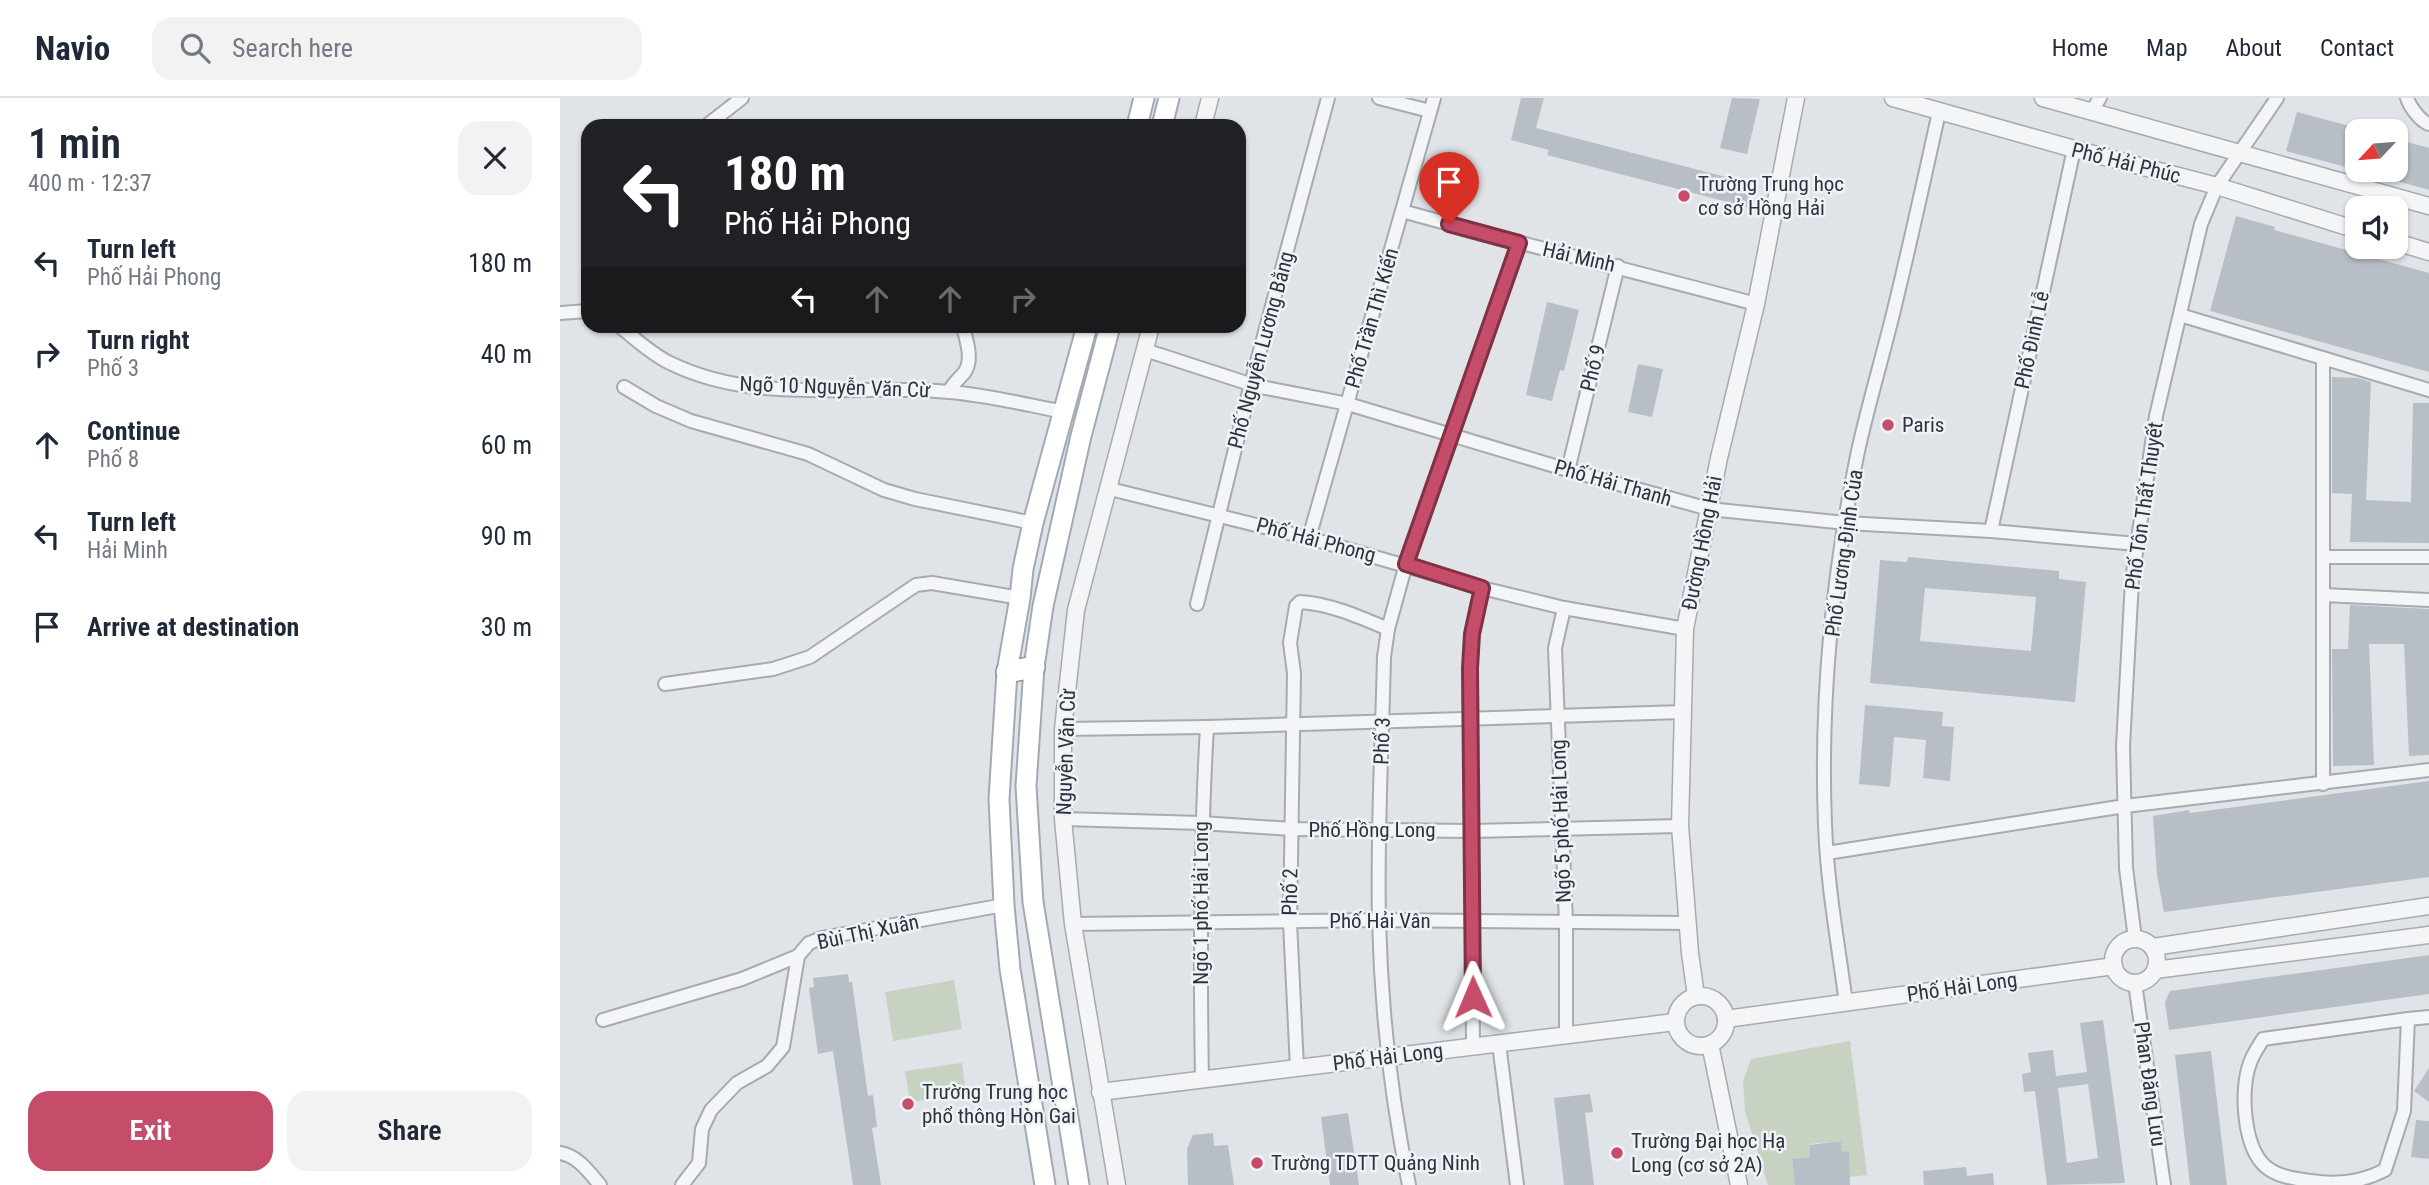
<!DOCTYPE html>
<meta charset="utf-8">
<style>
body{margin:0;font-family:"Roboto Condensed",sans-serif;background:#f2f2f3;color:#1f2937;height:100vh;display:flex;flex-direction:column;font-size:26px;white-space:nowrap}
*{box-sizing:border-box;margin:0}
p{font-size:23px;color:#747a83}
.icon{flex:none;width:38px;height:38px;fill:none;stroke:currentColor;stroke-width:2;stroke-linecap:round;stroke-linejoin:round}
.map{position:relative;flex:1;overflow:hidden}
.details{display:flex;flex-direction:column;background:#fff;width:560px}
.details>*{flex:none}
.top-card{position:absolute;left:21px;top:21px;width:665px;height:214px;border-radius:21px;box-shadow:0 2px 5px #0004;background:#202124;color:#fff;overflow:hidden}
.needle{width:46px;rotate:244deg}
.fabs{position:absolute;left:1785px;top:21px;display:grid;gap:14px}
.fabs a{display:grid;place-items:center;width:63px;height:63px;border-radius:14px;background:#fff;box-shadow:0 2px 5px #0004;font-size:35px}
.pin{position:absolute;display:grid;place-items:center;width:60px;height:60px;color:#fff;margin:-72px -30px;border-radius:50% 50% 50% 0;rotate:-45deg;box-shadow:0 0 7px #0007}
.pin .icon{rotate:45deg}
.me{position:absolute;width:77px;margin:-38px;rotate:359deg;stroke-linejoin:round;filter:drop-shadow(0 0 5px #0008)}
.turn{display:flex;align-items:center;gap:24px;height:147px;padding:0 28px;font-size:32px}
.turn .icon{width:91px;height:91px;stroke-width:2.5}
.turn b{display:block;font-size:49px;line-height:60px}
.lanes{display:flex;align-items:center;height:66px;padding:0 28px;background:#0003;justify-content:center;gap:35px;direction:ltr}
.lanes .off{opacity:.35}
.round{display:grid;place-items:center;flex:none;width:74px;height:74px;border-radius:21px;background:#f2f2f3}
.head{display:flex;align-items:center;justify-content:space-between;height:119px;padding:0 28px}
h1{font-size:42px;font-weight:600;line-height:52px}
.cta{display:flex;gap:14px;margin-top:auto;padding:14px 28px}
.cta a{flex:1;height:80px;border-radius:21px;background:#c54d6a;color:#fff;font-size:28px;font-weight:600;line-height:80px;text-align:center}
.cta a+a{background:#f2f2f3;color:#1f2937}
ul{padding:0;list-style:none}
li{display:flex;align-items:center;gap:21px;height:91px;padding:0 28px}
li div{flex:1}
li b{display:block;font-size:26px}
li em{font-style:normal}
header{display:flex;align-items:center;gap:42px;box-sizing:border-box;height:98px;padding:0 35px;background:#fff;border-bottom:2px solid #e0e1e3}
header strong{font-size:33px}
nav{display:flex;gap:38px;margin-inline-start:auto;font-size:24px}
.search{width:490px;height:63px;background:#f2f2f3;display:flex;align-items:center;gap:18px;box-sizing:border-box;padding:0 24px;border-radius:21px;color:#747a83;font-size:26px}
main{display:flex;flex:1;min-height:0}
.map>svg:first-child{display:block}
.green{fill:#c7d2c2}
.building{fill:#b8bec5;fill-rule:evenodd}
.lines{fill:none;stroke-linecap:round;stroke-linejoin:round}
.minor-casing{stroke:#a6abb2;stroke-width:16}
.tertiary-casing{stroke:#a6abb2;stroke-width:19}
.primary-casing{stroke:#a1aab3;stroke-width:23}
.trunk-casing{stroke:#89939e;stroke-width:24}
.minor{stroke:#f3f5f7;stroke-width:12}
.tertiary{stroke:#f3f5f7;stroke-width:16}
.primary{stroke:#fff;stroke-width:19}
.trunk{stroke:#fff;stroke-width:21}
.route-casing{stroke:#803245;stroke-width:18}
.route{stroke:#c54d6a;stroke-width:12}
.poi-dot{fill:#c54d6a;stroke:#f0f3f6;stroke-width:2.5}
.labels{text-anchor:middle;dominant-baseline:central;stroke-width:5;stroke-linejoin:round;paint-order:stroke}
.street-label{font-size:21px;fill:#2a333f;stroke:#f0f3f6}
.poi-label{font-size:21px;fill:#2a333f;stroke:#f0f3f6;text-anchor:start}
</style>
<header>
<strong>Navio</strong>
<div class="search"><svg class="icon" aria-label="search" viewBox="0 0 24 24"><circle cx="10" cy="10" r="6"/><path d="M15 15l6 6"/></svg>Search here</div>
<nav><a>Home</a><a>Map</a><a>About</a><a>Contact</a></nav>
</header>
<main>
<section class="details">
<div class="head"><div><h1>1 min</h1><p>400 m · 12:37</p></div><a class="round"><svg class="icon" aria-label="close" viewBox="0 0 24 24"><path d="M6 6l12 12M18 6L6 18"/></svg></a></div>
<ul>
<li><svg class="icon" aria-label="left" viewBox="0 0 24 24"><path d="M17 20v-9H6M10 6l-5 5 5 5"/></svg><div><b>Turn left</b><p>Phố Hải Phong</p></div><em>180 m</em></li>
<li><svg class="icon" aria-label="right" viewBox="0 0 24 24"><path d="M7 20v-9h11M14 6l5 5-5 5"/></svg><div><b>Turn right</b><p>Phố 3</p></div><em>40 m</em></li>
<li><svg class="icon" aria-label="ahead" viewBox="0 0 24 24"><path d="M12 20V5M6 11l6-6 6 6"/></svg><div><b>Continue</b><p>Phố 8</p></div><em>60 m</em></li>
<li><svg class="icon" aria-label="left" viewBox="0 0 24 24"><path d="M17 20v-9H6M10 6l-5 5 5 5"/></svg><div><b>Turn left</b><p>Hải Minh</p></div><em>90 m</em></li>
<li><svg class="icon" aria-label="arrive" viewBox="0 0 24 24"><path d="M6 21V4h12l-3 4 3 4H6"/></svg><div><b>Arrive at destination</b></div><em>30 m</em></li>
</ul>
<div class="cta"><a>Exit</a><a>Share</a></div>
</section>
<div class="map">
<svg width="1869" height="1087" viewBox="0 0 1869 1087">
<rect width="100%" height="100%" fill="#e0e4e8"/>
<g class="green">
<path d="M394,882l8,49 -69,12 -8,-49z"/>
<path d="M1290,943l17,134 -18,2v-25h-7l-1,-11 -32,3 1,13 -18,2 3,26h-27l-23,-74 -2,-30 8,-22z"/>
<path d="M402,965l4,31 -56,8 -5,-31z"/>
</g>
<g class="building">
<path d="M961,0h23l-8,30 217,56 -6,23 -200,-52 2,-5 -38,-10z"/>
<path d="M1172,0l28,1 -13,55 -27,-6z"/>
<path d="M1737,14l60,16v42l-71,-19z"/>
<path d="M1836,41l33,9v42l-61,-17 1,-3h27z"/>
<path d="M1676,118l39,11 -1,3 155,43v99l-219,-61z"/>
<path d="M987,204l32,8 -15,61 -4,-1 -8,31 -26,-6z"/>
<path d="M1078,266l25,5 -11,48 -24,-5z"/>
<path d="M1772,279l26,1 13,4 -5,118 45,2 2,-99h16v140l-79,-1 2,-48 -20,-1z"/>
<path d="M1348,459l151,14v8l27,3 -11,120 -205,-19 10,-123 27,2zM1365,490l111,9 -5,54 -111,-10z"/>
<path d="M1790,507l79,4v146l-20,1 -5,-112h-35l5,121 -41,1 -1,-117h16z"/>
<path d="M1305,607l78,7 -1,14 12,1 -4,54 -27,-3 3,-38 -32,-3 -4,50 -31,-3z"/>
<path d="M1869,683v96l-265,35 -7,-37 -4,-59 36,-6 1,3z"/>
<path d="M1869,857v39l-260,36 -4,-28 5,-11z"/>
<path d="M288,876l1,8h3l16,114 5,-1 4,32 -5,1 9,57h-28l-20,-134 -15,3 -9,-66 5,-1 -1,-9z"/>
<path d="M1543,922l22,163 -78,2 -12,-94 -11,1 -2,-18 9,-2 -3,-19 25,-3 3,26 31,-4 -7,-49zM1528,986l10,74 -31,5 -9,-75z"/>
<path d="M1651,953l16,134h-37l-15,-130z"/>
<path d="M1869,970v34l-15,-11z"/>
<path d="M1030,996l3,18 -8,1 9,72h-30l-10,-87z"/>
<path d="M788,1015l11,72h-29l-9,-68z"/>
<path d="M1856,1022l13,1v38l-18,-2z"/>
<path d="M653,1035l1,13 14,-1 6,40h-46l-1,-36 6,-14z"/>
<path d="M1281,1043l1,11 7,-1 1,34h-55l-3,-26 18,-2 -1,-12z"/>
<path d="M1406,1069l1,9 26,-3 1,12h-70l-1,-14z"/>
</g>
<g class="lines">
<defs>
<g id="minor">
<path d="M819,0l51,13"/>
<path d="M1847,0c3,9 13,23 22,26"/>
<path d="M1531,14l9,-14"/>
<path d="M146,28l36,-28"/>
<path d="M842,113c118,33 236,61 354,93"/>
<path d="M0,215l28,-2"/>
<path d="M1620,217l249,75"/>
<path d="M59,228c17,13 32,28 51,37 87,43 187,20 279,29 39,3 78,13 116,20"/>
<path d="M585,252l111,36 92,18 220,66 141,39 137,14 145,8 146,13"/>
<path d="M1763,260v426"/>
<path d="M64,289l32,19 35,15 117,33 76,36 31,9 118,24"/>
<path d="M389,294c4,-9 9,-12 15,-19 10,-13 2,-33 -1,-47"/>
<path d="M1008,372l50,-204"/>
<path d="M550,391l199,49 173,50 82,20 121,21"/>
<path d="M1431,433l83,-382"/>
<path d="M749,440l125,-440"/>
<path d="M1763,459h106"/>
<path d="M1763,497l106,5"/>
<path d="M637,506l54,-220 77,-286"/>
<path d="M1004,510l-9,40 11,275v112"/>
<path d="M105,586l108,-15 37,-12 106,-72 16,-2 88,15"/>
<path d="M503,631l144,-2 475,-15"/>
<path d="M503,721l138,4 90,6 180,2 209,-5"/>
<path d="M1267,755l298,-47 304,-36"/>
<path d="M513,826l306,-4 309,3"/>
<path d="M1575,841l-9,-71 -3,-122 9,-166 24,-164 45,-192 16,-38 60,-88"/>
<path d="M1575,885l29,202"/>
<path d="M1286,905c-8,-60 -19,-119 -21,-179 -5,-124 8,-252 33,-373 10,-45 23,-89 34,-133 17,-69 32,-138 47,-206"/>
<path d="M1848,921l-4,92 -19,59c-23,12 -49,15 -74,11 -15,-2 -34,-4 -46,-15 -22,-20 -25,-77 -15,-103 3,-9 9,-17 13,-24l145,-20 21,-2"/>
<path d="M43,922l139,-41 56,-23"/>
<path d="M939,946l18,141"/>
<path d="M913,949l-3,-379 2,-34 10,-46"/>
<path d="M737,970l-7,-146 4,-249 -4,-30 6,-37 4,-4c31,2 60,15 88,27"/>
<path d="M642,982c-2,-118 -2,-235 5,-353"/>
<path d="M0,1055c18,3 29,19 40,32"/>
<path d="M122,1087l17,-22 3,-34 9,-19 26,-27 30,-17 16,-19 15,-91 11,-13 13,-5 182,-33"/>
<path d="M849,1087c-18,-87 -28,-177 -30,-265 -2,-88 3,-175 5,-263l4,-28 18,-65 113,-321"/>
</g>
<g id="tertiary">
<path d="M1333,0l181,51 143,37 140,44"/>
<path d="M1483,0l386,108"/>
<path d="M643,28l7,-28"/>
<path d="M1836,144l33,10"/>
<circle cx="1575" cy="863" r="22"/>
<path d="M1593,849l276,-41"/>
<path d="M1595,872l274,-35"/>
<path d="M1136,898l-6,-43 -10,-127 5,-197 34,-171 37,-154 40,-206"/>
<circle cx="1141" cy="923" r="25"/>
<path d="M1166,921l388,-53"/>
<path d="M1150,946l29,141"/>
<path d="M540,994l575,-70"/>
<path d="M557,1087l-44,-261 -10,-105v-90l13,-119 75,-284"/>
</g>
<g id="primary">
<path d="M577,28l7,-28"/>
<path d="M602,28l7,-28"/>
<path d="M485,1087l-35,-216 -6,-64 -5,-106 8,-127 13,-74 3,-29 10,-46 54,-197"/>
<path d="M519,1087l-46,-283 -7,-116 8,-119 9,-61 38,-170 29,-110"/>
</g>
<path id="trunk" d="M447,574l27,-5"/>
</defs>
<use href="#minor" class="minor-casing"/>
<use href="#tertiary" class="tertiary-casing"/>
<use href="#primary" class="primary-casing"/>
<use href="#trunk" class="trunk-casing"/>
<use href="#minor" class="minor"/>
<use href="#tertiary" class="tertiary"/>
<use href="#primary" class="primary"/>
<use href="#trunk" class="trunk"/>
</g>
<g class="lines">
<defs>
<path id="route" d="M889,126l70,19 -113,321 76,24 -10,46 -2,34 3,329"/>
</defs>
<use href="#route" class="route-casing"/>
<use href="#route" class="route"/>
</g>
<g class="poi-dot">
<circle cx="1124" cy="98" r="7"/>
<circle cx="1328" cy="327" r="7"/>
<circle cx="348" cy="1006" r="7"/>
<circle cx="1057" cy="1055" r="7"/>
<circle cx="697" cy="1065" r="7"/>
</g>
<g class="labels">
<g class="street-label">
<text transform="translate(1566 65) rotate(14)">Phố Hải Phúc</text>
<text transform="translate(1019 159) rotate(13)">Hải Minh</text>
<text transform="translate(812 220) rotate(-74)">Phố Trần Thì Kiến</text>
<text transform="translate(1472 242) rotate(-78)">Phố Đinh Lễ</text>
<text transform="translate(701 252) rotate(-75)">Phố Nguyễn Lương Bằng</text>
<text transform="translate(1033 270) rotate(-76)">Phố 9</text>
<text transform="translate(275 289) rotate(2)">Ngõ 10 Nguyễn Văn Cừ</text>
<text transform="translate(1053 385) rotate(16)">Phố Hải Thanh</text>
<text transform="translate(1584 408) rotate(-82)">Phố Tôn Thất Thuyết</text>
<text transform="translate(756 442) rotate(15)">Phố Hải Phong</text>
<text transform="translate(1142 445) rotate(-79)">Đường Hồng Hải</text>
<text transform="translate(1284 455) rotate(-82)">Phố Lương Định Của</text>
<text transform="translate(822 643) rotate(-88)">Phố 3</text>
<text transform="translate(506 654) rotate(-88)">Nguyễn Văn Cừ</text>
<text transform="translate(1001 723) rotate(-92)">Ngõ 5 phố Hải Long</text>
<text x="812" y="732">Phố Hồng Long</text>
<text transform="translate(730 794) rotate(-89)">Phố 2</text>
<text transform="translate(641 805) rotate(-90)">Ngõ 1 phố Hải Long</text>
<text x="820" y="823">Phố Hải Vân</text>
<text transform="translate(308 834) rotate(-12)">Bùi Thị Xuân</text>
<text transform="translate(1402 889) rotate(-8)">Phố Hải Long</text>
<text transform="translate(828 959) rotate(-7)">Phố Hải Long</text>
<text transform="translate(1590 986) rotate(82)">Phan Đăng Lưu</text>
</g>
<g class="poi-label">
<text x="1138" y="86">Trường Trung học<tspan x="1138" dy="24">cơ sở Hồng Hải</tspan></text>
<text x="1342" y="327">Paris</text>
<text x="362" y="994">Trường Trung học<tspan x="362" dy="24">phổ thông Hòn Gai</tspan></text>
<text x="1071" y="1043">Trường Đại học Hạ<tspan x="1071" dy="24">Long (cơ sở 2A)</tspan></text>
<text x="711" y="1065">Trường TDTT Quảng Ninh</text>
</g>
</g>
</svg>
<div class="fabs">
<a><svg class="needle" viewBox="-14 -14 28 28"><path d="M0-13l5 13h-10z" fill="#e53935"/><path d="M0 13l5-13h-10z" fill="#747a83"/></svg></a>
<a><svg class="icon" aria-label="sound" viewBox="0 0 24 24"><path d="M4 9h4l5-4v14l-5-4H4zM17 9q2 3 0 6"/></svg></a>
</div>
<div class="pin" style="left:889px;top:126px;background:#d93025"><svg class="icon" aria-label="arrive" viewBox="0 0 24 24"><path d="M6 21V4h12l-3 4 3 4H6"/></svg></div>
<svg class="me" style="left:913px;top:899px" viewBox="-20 -20 40 40"><path d="M0-17L14 15 0 8-14 15z" fill="#c54d6a" stroke="#fff" stroke-width="4"/></svg>
<div class="top-card">
<div class="turn"><svg class="icon" aria-label="left" viewBox="0 0 24 24"><path d="M17 20v-9H6M10 6l-5 5 5 5"/></svg><div><b>180 m</b>Phố Hải Phong</div></div>
<div class="lanes"><svg class="icon" aria-label="left" viewBox="0 0 24 24"><path d="M17 20v-9H6M10 6l-5 5 5 5"/></svg><svg class="icon off" aria-label="ahead" viewBox="0 0 24 24"><path d="M12 20V5M6 11l6-6 6 6"/></svg><svg class="icon off" aria-label="ahead" viewBox="0 0 24 24"><path d="M12 20V5M6 11l6-6 6 6"/></svg><svg class="icon off" aria-label="right" viewBox="0 0 24 24"><path d="M7 20v-9h11M14 6l5 5-5 5"/></svg></div>
</div>
</div>
</main>
